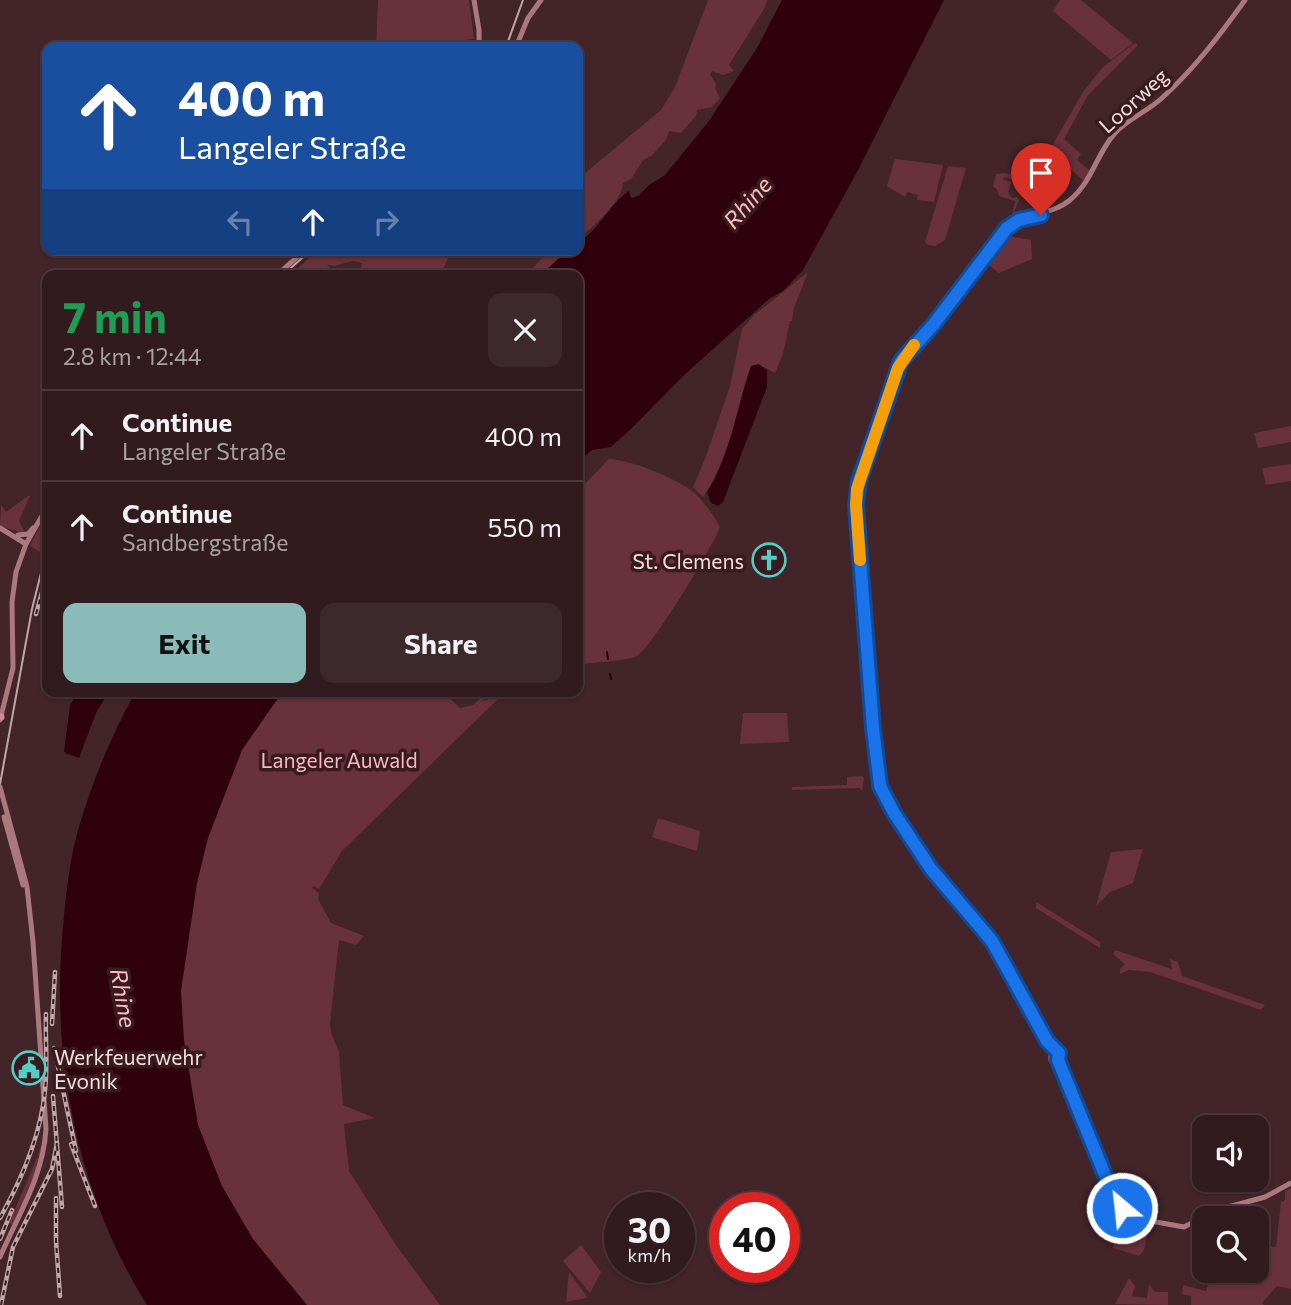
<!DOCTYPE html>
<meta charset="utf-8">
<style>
body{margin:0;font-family:Commissioner,sans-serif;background:#3d282c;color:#f1f3f6;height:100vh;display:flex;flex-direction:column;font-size:26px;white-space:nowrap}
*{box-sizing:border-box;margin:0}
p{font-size:23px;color:#a8a1a4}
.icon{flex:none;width:38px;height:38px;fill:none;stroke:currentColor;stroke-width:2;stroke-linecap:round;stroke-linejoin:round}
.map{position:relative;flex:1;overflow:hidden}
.side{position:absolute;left:42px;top:270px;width:541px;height:427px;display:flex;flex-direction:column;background:#321b1f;border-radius:14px;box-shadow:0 2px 5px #0004,0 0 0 2px #4d393d}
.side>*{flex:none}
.hud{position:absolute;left:42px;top:42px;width:541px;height:214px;border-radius:14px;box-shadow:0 2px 5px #0004,0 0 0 2px #4d393d;background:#1a4fa0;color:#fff;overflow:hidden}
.fabs{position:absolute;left:1192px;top:1115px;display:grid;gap:14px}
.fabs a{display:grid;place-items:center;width:77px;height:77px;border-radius:14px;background:#321b1f;box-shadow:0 2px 5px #0004,0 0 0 2px #4d393d;font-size:35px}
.speed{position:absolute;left:604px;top:1192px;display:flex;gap:14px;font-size:35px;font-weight:700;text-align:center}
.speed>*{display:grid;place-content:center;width:91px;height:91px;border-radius:50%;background:#321b1f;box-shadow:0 2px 5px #0004,0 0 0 2px #4d393d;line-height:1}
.speed small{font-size:18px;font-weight:400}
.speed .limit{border:10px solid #d22;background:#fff;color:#111}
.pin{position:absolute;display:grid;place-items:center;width:60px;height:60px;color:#fff;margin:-72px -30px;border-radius:50% 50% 50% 0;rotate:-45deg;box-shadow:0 0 7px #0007}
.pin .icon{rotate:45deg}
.me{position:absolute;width:77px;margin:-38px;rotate:332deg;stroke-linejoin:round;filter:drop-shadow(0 0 5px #0008)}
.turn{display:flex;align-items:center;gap:24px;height:147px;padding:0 21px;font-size:32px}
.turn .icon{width:91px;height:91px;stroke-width:2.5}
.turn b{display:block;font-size:49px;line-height:60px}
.lanes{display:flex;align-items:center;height:66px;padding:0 21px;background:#0003;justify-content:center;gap:35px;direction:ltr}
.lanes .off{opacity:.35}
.round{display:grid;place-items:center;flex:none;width:74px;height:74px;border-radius:14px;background:#3d282c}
.summary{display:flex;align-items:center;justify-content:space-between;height:119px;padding:0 21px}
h1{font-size:42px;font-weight:700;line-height:52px;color:#1e9e55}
.button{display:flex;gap:14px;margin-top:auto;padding:14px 21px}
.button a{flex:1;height:80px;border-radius:14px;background:#8bbbb9;color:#111;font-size:28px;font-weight:700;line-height:80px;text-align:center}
.button a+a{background:#3d282c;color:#f1f3f6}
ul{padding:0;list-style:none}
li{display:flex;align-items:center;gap:21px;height:91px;padding:0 21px;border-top:2px solid #4d393d}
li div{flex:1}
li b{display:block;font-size:26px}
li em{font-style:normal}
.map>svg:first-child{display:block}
.green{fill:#69313b}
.water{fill:#2f010d}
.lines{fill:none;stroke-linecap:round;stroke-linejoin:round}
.stream{stroke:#2f010d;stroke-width:2}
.secondary{stroke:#ab787f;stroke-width:5}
.primary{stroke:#cd8b94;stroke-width:7}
.tram{stroke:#bea6a9;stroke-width:2}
.rail-casing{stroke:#bea6a9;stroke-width:4.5}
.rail{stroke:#381a1f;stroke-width:2;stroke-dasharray:5;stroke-linecap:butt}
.route-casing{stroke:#114b97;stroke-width:18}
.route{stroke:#1a73e8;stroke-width:12}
.slow{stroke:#f59e0b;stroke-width:12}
.labels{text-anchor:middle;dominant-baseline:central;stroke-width:7;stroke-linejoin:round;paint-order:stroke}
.street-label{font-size:21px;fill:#f4dee0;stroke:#381a1f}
.poi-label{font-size:21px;fill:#f4dee0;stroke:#381a1f;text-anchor:end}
.park-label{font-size:21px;fill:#f8b8c0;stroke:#381a1f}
.water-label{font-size:23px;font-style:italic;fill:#fdbdc5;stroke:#381a1f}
</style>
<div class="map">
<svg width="1291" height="1305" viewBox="0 0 1291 1305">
<rect width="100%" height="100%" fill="#432429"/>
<g class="green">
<path d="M378,0h91l5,39 -21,2v6h-77z"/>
<path d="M708,0h59l-3,9 -35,56 5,6 -11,4 -11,-4 -2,3 6,10 -1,4 5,10 -8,9 -15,3 -1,6 -15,17 -12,-2 -3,9 -15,16 -8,4 -12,19 -8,4c-1,21 -31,43 -45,57v-17l8,-7 -8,-6v-28l6,-8 77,-64 14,-23z"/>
<path d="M1060,0h21l52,43 -22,17 -58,-49z"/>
<path d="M1135,43l3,2 -50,50 -24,44 17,15 -4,6 13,11 -6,10 -35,-30 34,-59 20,-25z"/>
<path d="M895,159l48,6 -9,37 -17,-2 1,-5 -11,-3 -2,5 -18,-11z"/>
<path d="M948,166l18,2 -21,72 -10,6 -7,-1 -3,-3z"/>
<path d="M1004,173l16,3 -3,4 -13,-3 -1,3 8,2 -3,11 4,5 5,-1 2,3 -7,17 3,-16 -16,-5 -2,-7 -4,-2 3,-13z"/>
<path d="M1006,236l25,4 1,19 -33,14 -15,-12 18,-23z"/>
<path d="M318,250h134l-12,25h-80l2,-12 -10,-2 -17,5 -8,-1 10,10h-46z"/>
<path d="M550,250h17l-26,25h-15z"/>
<path d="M808,272l-14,36 -2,13h-2l-7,33 -8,19 -17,-9c-18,25 -15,41 -25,67 -9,23 -16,46 -30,66l-10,-10 12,-28 25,-73 12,-57 12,-14z"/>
<path d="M1291,426v16l-33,6 -4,-15z"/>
<path d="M609,459c22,1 60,17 79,29 13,9 25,26 32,39 -7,20 -68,120 -83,129 -9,5 -47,7 -59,8v-173z"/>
<path d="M1291,464v17l-25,4 -4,-17z"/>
<path d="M28,496h2l-11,25 5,10 -1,2 -23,-7 1,-21 5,7z"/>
<path d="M47,512v27l-5,14 -12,-7z"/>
<path d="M250,691h192l18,17 13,-3 15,-14h4l-10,10 20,-6 -160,156 -23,38 -6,-3 -1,2 7,5 -1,6 13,24 33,13 -8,9 -17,-5 -9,83 1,10 8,19 4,53 32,13 -31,6 5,47 47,74 44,60h-214l-79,-152 73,-425z"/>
<path d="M743,713h44l2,29 -49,2z"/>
<path d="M862,776l2,2 -2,13 -2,-3 -68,2v-3l55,-2v-8z"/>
<path d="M658,818l42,13 -3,20 -45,-14z"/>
<path d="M1143,849l-10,34 -23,9 -14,14 15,-54z"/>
<path d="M1036,902l64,40v6l-64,-40z"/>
<path d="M1115,950l57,19 -2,-10 8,3 4,14 83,29 -4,5 -111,-38 -21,-2 -9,4v-5l5,-5 -12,-10z"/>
<path d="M42,1144c-4,29 -17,55 -30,81l-3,-2 28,-65h3l-2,-4z"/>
<path d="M1291,1188v101l-14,-3 -15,17 2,2h-73v-9l-9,-2 1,-9 23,6 6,-19 -2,-1 46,-1 1,-14 4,-1 1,-9 14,1 5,-45 4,-2v-9z"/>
<path d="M1122,1220l27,6 -5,24 -5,6 -26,-8z"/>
<path d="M581,1245l20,27 -11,21 -27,-32z"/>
<path d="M569,1272l17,23 1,3 -21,4z"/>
<path d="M1129,1278l6,8 -3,10 15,2 2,-14 6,8h13v13l-53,-1z"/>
</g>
<g class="water">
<path d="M782,0h162l-87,172 -54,98 -20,21 -13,7 -87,78 -51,52 -21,19 -19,3 -7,6 -7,13v-194h-37l27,-25h10v-8c22,-12 30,-37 51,-51l2,7 7,-2 11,-11 16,-10 44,-54 48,-73z"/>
<path d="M758,364l9,6v17l-44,115 -5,4 -7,-3 -4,-11c23,-34 30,-87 44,-126z"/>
<path d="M78,691h31l-13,22 -17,45 -14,-5 -1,-2 6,-45z"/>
<path d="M136,691h147l-41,59 -34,88 -11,45 -16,108 3,49 14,85 24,61 31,53 54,66h-160c-68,-109 -95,-239 -85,-366 3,-35 6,-71 15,-105 14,-50 34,-98 59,-143z"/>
</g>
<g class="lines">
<g class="stream">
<path d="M607,652l1,7"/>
<path d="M610,674l1,5"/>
</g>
<g class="secondary">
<path d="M474,0l5,30v17"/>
<path d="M516,47l12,-29 13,-18"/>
<path d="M277,275l28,-25"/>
<path d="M0,528l26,16"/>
<path d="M18,535l10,-1 5,-6"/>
<path d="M0,720l13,-52 -1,-66 4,-30 10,-28 21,-37"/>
<path d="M0,787l27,100 6,55 13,187c-3,48 -27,84 -46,128"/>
<path d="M4,817l19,68"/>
<path d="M1051,1053l-57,-110 -63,-74 -44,-67 -7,-16 -5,-29 -19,-252 1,-16 43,-126 7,-11 26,-27 74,-98c18,-14 45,-12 63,-27 22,-18 27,-47 45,-67 13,-14 33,-22 47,-35 32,-29 58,-63 83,-98"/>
<path d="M1058,1060h-7v-7l5,-2 3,4 -1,5 49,120 16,25"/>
<circle cx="1128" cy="1208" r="5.5"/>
<path d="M1132,1211l24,11 28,5 33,-17 48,-13 26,-14"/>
</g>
<path class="primary" d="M0,717h1"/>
<g class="tram">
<path d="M506,47l17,-47"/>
<path d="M283,275l28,-25"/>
<path d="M0,784l32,-175 15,-60"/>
</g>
<defs>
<g id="rail">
<path d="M36,614l11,-40"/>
<path d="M52,1024l3,-52"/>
<path d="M54,1048l22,103"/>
<path d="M53,1096l9,111"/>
<path d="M71,1144l24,62"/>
<path d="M56,1198v43l4,55"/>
<path d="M0,1218c22,-39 41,-83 45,-128 3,-25 0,-51 1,-76"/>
<path d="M0,1239l12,-29"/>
<path d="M1,1305l12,-58 39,-78 5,-26"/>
</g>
</defs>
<use href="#rail" class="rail-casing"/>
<use href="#rail" class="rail"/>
</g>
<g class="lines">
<defs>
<path id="route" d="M1041,215l-22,5 -12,8 -74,97 -32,36 -42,120 -3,24 17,223 7,58 14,27 37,56 61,72 55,100 12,12 -1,7 49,120 16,25 -1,3"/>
</defs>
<use href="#route" class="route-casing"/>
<use href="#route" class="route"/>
<path class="slow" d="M860,560l-4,-55 1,-16 41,-121 16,-23"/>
</g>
<defs>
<symbol id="church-ring" viewBox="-11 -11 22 22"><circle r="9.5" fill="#381a1f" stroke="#54cdc7" stroke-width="1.5"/><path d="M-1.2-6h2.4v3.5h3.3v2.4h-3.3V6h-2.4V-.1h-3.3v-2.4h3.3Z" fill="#54cdc7"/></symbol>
<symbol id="civic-ring" viewBox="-11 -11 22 22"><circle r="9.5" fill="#381a1f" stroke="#54cdc7" stroke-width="1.5"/><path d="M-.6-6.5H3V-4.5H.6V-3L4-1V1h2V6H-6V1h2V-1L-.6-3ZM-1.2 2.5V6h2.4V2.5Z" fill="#54cdc7"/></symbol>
</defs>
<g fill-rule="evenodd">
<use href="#church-ring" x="750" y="541" width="38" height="38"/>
<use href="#civic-ring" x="10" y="1049" width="38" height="38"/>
</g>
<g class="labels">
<g class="street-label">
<text transform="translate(1133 100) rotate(-42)">Loorweg</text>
</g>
<g class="poi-label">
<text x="744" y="560">St. Clemens</text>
<text x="54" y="1056" text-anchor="start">Werkfeuerwehr<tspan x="54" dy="24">Evonik</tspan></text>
</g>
<g class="park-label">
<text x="339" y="759">Langeler Auwald</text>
</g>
<g class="water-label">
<text transform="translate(747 202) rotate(-49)">Rhine</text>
<text transform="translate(124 998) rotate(80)">Rhine</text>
</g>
</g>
</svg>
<div class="fabs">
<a><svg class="icon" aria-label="sound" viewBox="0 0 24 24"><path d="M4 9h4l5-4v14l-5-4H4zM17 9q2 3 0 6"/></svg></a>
<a><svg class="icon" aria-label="search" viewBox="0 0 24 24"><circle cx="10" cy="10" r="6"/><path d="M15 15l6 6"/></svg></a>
</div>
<div class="speed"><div>30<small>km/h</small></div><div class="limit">40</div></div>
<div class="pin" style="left:1041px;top:215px;background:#d93025"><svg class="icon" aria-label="arrive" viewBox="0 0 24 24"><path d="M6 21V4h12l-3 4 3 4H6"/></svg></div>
<svg class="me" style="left:1122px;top:1208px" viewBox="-20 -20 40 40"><circle r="17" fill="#1a73e8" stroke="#fff" stroke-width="3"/><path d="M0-11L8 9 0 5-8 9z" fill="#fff"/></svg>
<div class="hud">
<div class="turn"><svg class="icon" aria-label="ahead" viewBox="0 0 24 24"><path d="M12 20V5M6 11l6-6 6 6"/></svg><div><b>400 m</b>Langeler Straße</div></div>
<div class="lanes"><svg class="icon off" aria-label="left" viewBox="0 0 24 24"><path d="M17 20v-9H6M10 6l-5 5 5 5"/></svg><svg class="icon" aria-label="ahead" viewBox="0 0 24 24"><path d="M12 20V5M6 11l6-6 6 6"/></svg><svg class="icon off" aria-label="right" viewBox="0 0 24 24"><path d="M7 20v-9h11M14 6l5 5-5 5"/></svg></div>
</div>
<section class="side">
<div class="summary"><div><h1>7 min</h1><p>2.8 km · 12:44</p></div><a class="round"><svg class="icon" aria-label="close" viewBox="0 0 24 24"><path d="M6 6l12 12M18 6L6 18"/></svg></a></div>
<ul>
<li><svg class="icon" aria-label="ahead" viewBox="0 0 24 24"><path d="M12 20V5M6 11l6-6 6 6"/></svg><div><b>Continue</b><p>Langeler Straße</p></div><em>400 m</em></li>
<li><svg class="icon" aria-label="ahead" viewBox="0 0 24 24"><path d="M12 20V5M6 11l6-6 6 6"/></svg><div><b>Continue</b><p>Sandbergstraße</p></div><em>550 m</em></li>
</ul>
<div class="button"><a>Exit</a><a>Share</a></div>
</section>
</div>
